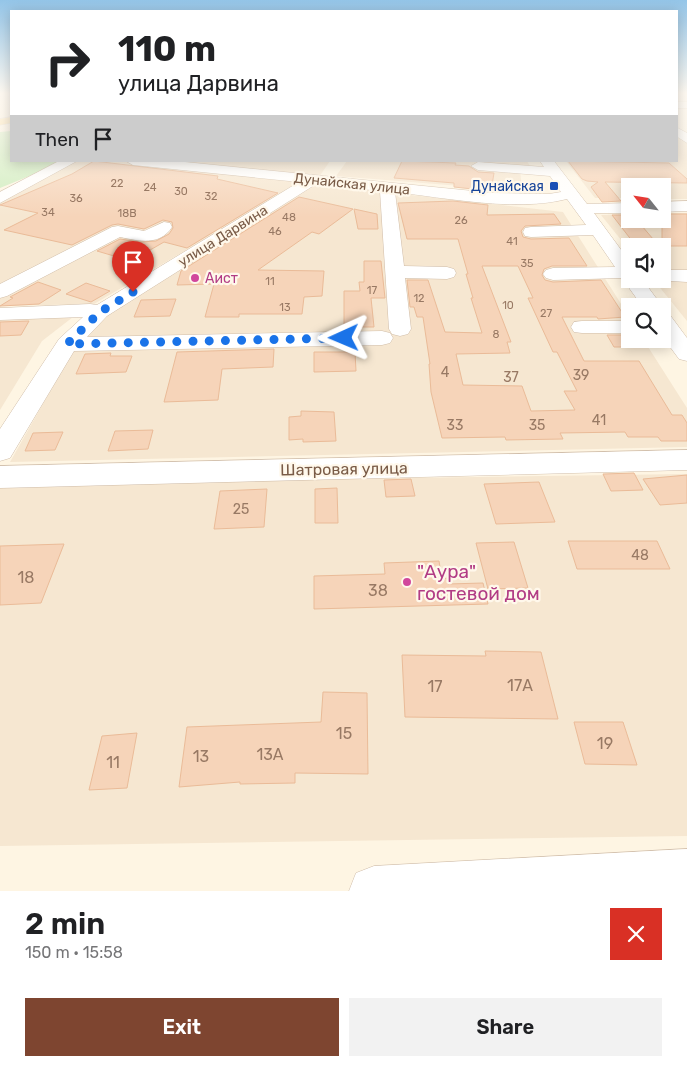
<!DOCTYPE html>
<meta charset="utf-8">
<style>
body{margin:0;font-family:Rubik,sans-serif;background:#f2f2f2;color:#202124;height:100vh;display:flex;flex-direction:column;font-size:19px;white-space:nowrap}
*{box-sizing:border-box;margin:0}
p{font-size:16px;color:#757577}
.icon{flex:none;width:28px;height:28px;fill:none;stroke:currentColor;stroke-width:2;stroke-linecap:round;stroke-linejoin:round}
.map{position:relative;height:891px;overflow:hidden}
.details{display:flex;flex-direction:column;background:#fff;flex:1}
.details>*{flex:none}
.banner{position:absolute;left:10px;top:10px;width:668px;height:152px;border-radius:0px;box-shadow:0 2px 12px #0003;background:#fff;color:#202124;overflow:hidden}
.needle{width:32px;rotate:300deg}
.buttons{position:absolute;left:621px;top:178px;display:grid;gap:10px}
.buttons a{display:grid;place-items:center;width:50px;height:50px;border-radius:0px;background:#fff;box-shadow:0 2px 12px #0003;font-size:25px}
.pin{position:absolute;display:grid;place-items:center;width:42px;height:42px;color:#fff;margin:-51px -21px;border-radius:50% 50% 50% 0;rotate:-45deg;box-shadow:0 0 5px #0007}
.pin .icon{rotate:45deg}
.me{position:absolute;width:55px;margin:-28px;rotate:269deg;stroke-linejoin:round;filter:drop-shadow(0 0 4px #0008)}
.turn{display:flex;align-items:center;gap:18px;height:105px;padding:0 25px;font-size:22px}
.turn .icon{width:65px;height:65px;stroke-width:2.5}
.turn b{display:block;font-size:35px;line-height:42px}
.then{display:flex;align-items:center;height:48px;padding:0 25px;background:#0003;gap:10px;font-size:19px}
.round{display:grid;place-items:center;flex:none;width:52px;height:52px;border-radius:0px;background:#f2f2f2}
.overview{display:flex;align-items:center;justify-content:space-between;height:85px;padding:0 25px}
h1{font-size:30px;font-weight:600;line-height:38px}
.action{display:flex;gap:10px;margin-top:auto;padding:10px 25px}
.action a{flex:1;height:58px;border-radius:0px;background:#7e4530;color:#fff;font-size:20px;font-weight:600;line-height:58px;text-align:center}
.action a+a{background:#f2f2f2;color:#202124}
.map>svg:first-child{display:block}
.residential{fill:#f6e7d1}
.green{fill:#d0edc0}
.building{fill:#f6d4b9;stroke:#eabb98;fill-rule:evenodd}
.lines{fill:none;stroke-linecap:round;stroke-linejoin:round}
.minor-casing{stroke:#d0bda9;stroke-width:1}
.major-casing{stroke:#dfd8d3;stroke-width:1}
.minor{fill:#fff;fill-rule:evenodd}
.major{fill:#ffde99;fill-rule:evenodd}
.route{stroke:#1a73e8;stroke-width:9;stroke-dasharray:0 16.2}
.transit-dot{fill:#1a4fb4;stroke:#fff8eb;stroke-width:2}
.hotel-dot{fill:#d1479c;stroke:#fff8eb;stroke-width:2}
.labels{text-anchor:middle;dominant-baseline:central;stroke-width:4.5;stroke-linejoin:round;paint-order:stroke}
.far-number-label{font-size:11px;fill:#987964}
.far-street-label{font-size:14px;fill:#795b47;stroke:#fff8eb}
.far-transit-label{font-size:14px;fill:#164399;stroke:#fff8eb;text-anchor:end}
.far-hotel-label{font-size:14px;fill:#b23c85;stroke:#fff8eb;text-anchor:start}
.number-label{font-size:14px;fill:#987964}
.street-label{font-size:16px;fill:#795b47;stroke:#fff8eb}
.near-number-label{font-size:16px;fill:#987964}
.near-hotel-label{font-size:19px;fill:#b23c85;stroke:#fff8eb;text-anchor:start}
</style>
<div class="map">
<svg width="687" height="891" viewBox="0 0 687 891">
<rect width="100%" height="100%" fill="#fef5e3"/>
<g class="residential">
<path d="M676,135l11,8v56h-24l-1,-13h-32v12h-35l-29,-37h110z"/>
<path d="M75,161h46l185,19 -212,124 -94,2v-104z"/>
<path d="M165,161h165l-11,16z"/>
<path d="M347,161h180l4,7h-11l2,23 -186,-15z"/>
<path d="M316,182l68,10 179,20 67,106v21h13l44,69v39l-677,15 72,-127 36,-30z"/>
<path d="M663,213h24v108l-34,-42h9v-33h-32v5l-29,-36 29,-1v5h32z"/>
<path d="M73,317l-31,24 -42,69v-92z"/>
<path d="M687,474v362l-687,10v-362z"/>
</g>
<path class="green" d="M11,131v30h55l-66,27v-56z"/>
<g class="building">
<path d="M94,161l124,15 -1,3 61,14 -91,55 -23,-6 -33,19 -34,-10 23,-12 21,3 15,-1 13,-7 4,-6 -1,-6 -9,-2 -19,9 -26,-5 -6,1 -40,20 -68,-15 34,-17 -38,-8 72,-31z"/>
<path d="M402,161l54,2 -1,2 14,1 9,6 16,1 -3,18 -37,-4v-4l-60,-5z"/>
<path d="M568,161l101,2 18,16v4l-82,-1 16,19 -19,1 -11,-15 7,-5 -11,-1 -5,-2z"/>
<path d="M299,197l54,12 -34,25 -7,-2 -54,38 66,1 -2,25 -18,1 -2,17h-63v3h-34l9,-33 -37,1 4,-14z"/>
<path d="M453,201l35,4 -1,10 67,-1 7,10 -36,2 -4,5 2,6 8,2 38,-1 18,28h-35l-8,3 -2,6 3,5 8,2 48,-2 24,37 -27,2 -1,-2h-35l22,44h55l33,54h10l5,8v18h-26l-3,-4h-30l-3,-5 -65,1 3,6 -57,1 -1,-3 -63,1 -11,-46 -2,-28h1l-7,-47h-6l-3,-10h-4l-3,-27h21l17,52 37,1 -11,-35h2l-7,-24h2l-10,-35h-51l-9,-36zM482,266h36l15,32h-5l25,54h4l20,39h-13l11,19 -44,1 -9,-25 -59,-1 -7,-31 54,-1 -3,-11h4z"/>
<path d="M354,209l23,5 1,15h-20z"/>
<rect x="662" y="214" width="25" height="32"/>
<path d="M612,215h18v4h6l23,27h-23z"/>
<path d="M364,261h17l4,37h-14l3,29h-30v-36h16l-1,-9h5z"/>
<path d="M38,282l23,8 -22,14 -39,2 13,-8 -3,-1z"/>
<path d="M86,283l24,8 -19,11 -25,-8z"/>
<path d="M176,299l-6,17 -36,1 7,-17z"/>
<path d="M29,321l-8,14 -21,1v-14z"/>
<path d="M607,335h23v4h2l6,8h-24z"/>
<path d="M274,349l-1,18 -51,2 -4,31 -54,2 13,-50z"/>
<path d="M314,352h41l1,19 -42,1z"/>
<path d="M111,353l-1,3h22l-6,16 -50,2 9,-20z"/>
<path d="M301,411l33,1 2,29 -33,1v-3l-14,1v-23l12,-1z"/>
<path d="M153,430l-5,19 -40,2 7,-20z"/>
<path d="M63,432l-8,18 -30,1 8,-18z"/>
<path d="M634,473l9,17 -32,1 -8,-17z"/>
<path d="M687,475v28l-27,2 -17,-26z"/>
<path d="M411,479l4,17 -29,1 -2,-17z"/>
<path d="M539,482l16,40 -59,2 -12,-40z"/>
<path d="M337,488l1,35h-23v-34z"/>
<path d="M267,489l-3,38 -50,2 6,-38z"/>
<path d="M568,541h89l13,28h-93z"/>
<path d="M514,542l14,46 -40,1 -12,-46z"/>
<path d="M64,544l-23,59 -41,2v-59z"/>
<path d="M439,561l3,18 5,-1 1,6 35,-1 5,21 -174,5v-33l71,-2 -1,-11z"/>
<path d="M485,651l56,1 17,67 -153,-2 -3,-62 84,1z"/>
<path d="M323,692l44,1 1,81 -73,-1v10l-55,1v-2l-61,5 8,-60 134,-5z"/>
<path d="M574,722h49l14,43 -52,-1z"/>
<path d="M137,733l-10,55 -38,2 13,-54z"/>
</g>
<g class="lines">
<defs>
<g id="minor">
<rect x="676" y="102" width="11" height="6"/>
<path d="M676,127l11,6v10l-11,-7z"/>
<path d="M59,161h18l-77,42v-11z"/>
<path d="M126,161h49l318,32 56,1 12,-2 -11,-16 -72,-6 -7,-4 7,-4 66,5 -4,-6h14l33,43 43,-1v10h-36l36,49v17h12l20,27h-20l-20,-28 -69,2 -7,-2 -3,-4 3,-4 7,-2 62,-1 -22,-32 -62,2 -6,-1 -2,-4 2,-4 6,-1 55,-2 -19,-26c-51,13 -120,-1 -172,-7l9,74 43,1 7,2 2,4 -2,4 -7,2 -42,-1 6,51 -3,5 -8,2 -8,-2 -3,-5 -9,-138 -64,-7 -209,132 -20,21 295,-6 8,2 3,5 -3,5 -8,2 -308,6 -64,107 -10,3v-32l59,-90 24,-22 -83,3v-12l90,-4 7,1 202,-123 -166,-17z"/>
<path d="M687,201v10l-25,1v-10z"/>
<path d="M164,222l6,1 2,4c-12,19 -33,14 -52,10l-113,59 -7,2v-14l112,-57 6,-1 26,5z"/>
<path d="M662,270h25v12l-32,-2 -1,-1h8z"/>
<path d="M662,314l8,1 17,23v23l-8,-2 -17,-23z"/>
<path d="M582,321h48v12h-48l-8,-1 -3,-5 3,-5z"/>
<path d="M687,450v20l-687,18v-22z"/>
<path d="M687,849v42h-338l7,-18 18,-7z"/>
</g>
<path id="major" d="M11,117v6l-11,2v-6z"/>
</defs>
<use href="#minor" class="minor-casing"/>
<use href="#major" class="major-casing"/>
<use href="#minor" class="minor"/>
<use href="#major" class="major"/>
</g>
<linearGradient id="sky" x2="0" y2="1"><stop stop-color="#94c5e8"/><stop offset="0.43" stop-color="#fffaf2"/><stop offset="1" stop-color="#fffaf2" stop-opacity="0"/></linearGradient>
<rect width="687" height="217" fill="url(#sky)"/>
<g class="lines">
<path class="route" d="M133,292l-33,20 -33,32 277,-6"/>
</g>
<rect class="transit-dot" x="549" y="181" width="10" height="10" rx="2.5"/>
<g class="hotel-dot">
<circle cx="195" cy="278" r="5"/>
<circle cx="407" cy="582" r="5"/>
</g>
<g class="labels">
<g class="far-number-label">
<text x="117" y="183">22</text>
<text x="150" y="187">24</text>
<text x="181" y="191">30</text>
<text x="211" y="196">32</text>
<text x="76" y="198">36</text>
<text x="48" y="212">34</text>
<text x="127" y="213">18В</text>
<text x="289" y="217">48</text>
<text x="461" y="220">26</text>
<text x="275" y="231">46</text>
<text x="512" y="241">41</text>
<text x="527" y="263">35</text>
<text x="270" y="281">11</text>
<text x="372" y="290">17</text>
<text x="419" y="298">12</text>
<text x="508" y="305">10</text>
<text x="285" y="307">13</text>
<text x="546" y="313">27</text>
<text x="496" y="334">8</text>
</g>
<g class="far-street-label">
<text transform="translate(352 184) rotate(6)">Дунайская улица</text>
<text transform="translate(223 236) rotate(-32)">улица Дарвина</text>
</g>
<g class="far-transit-label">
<text x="544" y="186">Дунайская</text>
</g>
<g class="far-hotel-label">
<text x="205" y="278">Аист</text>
</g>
<g class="number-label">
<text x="445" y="372">4</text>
<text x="581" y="375">39</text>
<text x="511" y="377">37</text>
<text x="599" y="420">41</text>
<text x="455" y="425">33</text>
<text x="537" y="425">35</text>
<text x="241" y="509">25</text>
<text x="640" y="555">48</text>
</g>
<g class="street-label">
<text transform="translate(344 469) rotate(-1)">Шатровая улица</text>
</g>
<g class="near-number-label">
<text x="26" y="577">18</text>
<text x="378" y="590">38</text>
<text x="520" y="685">17А</text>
<text x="435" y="686">17</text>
<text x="344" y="733">15</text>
<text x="605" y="743">19</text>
<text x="270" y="754">13А</text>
<text x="201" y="756">13</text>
<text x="113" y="762">11</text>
</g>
<g class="near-hotel-label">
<text x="417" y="571">"Аура"<tspan x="417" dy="22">гостевой дом</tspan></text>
</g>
</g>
</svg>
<div class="buttons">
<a><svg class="needle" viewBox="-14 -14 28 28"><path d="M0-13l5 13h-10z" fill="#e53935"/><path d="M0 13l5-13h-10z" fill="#757577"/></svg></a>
<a><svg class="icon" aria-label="sound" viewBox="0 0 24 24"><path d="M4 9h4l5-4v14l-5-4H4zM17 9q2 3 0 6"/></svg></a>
<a><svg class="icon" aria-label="search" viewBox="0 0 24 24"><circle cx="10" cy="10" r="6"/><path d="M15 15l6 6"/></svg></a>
</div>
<div class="pin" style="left:133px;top:292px;background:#d93025"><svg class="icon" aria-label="arrive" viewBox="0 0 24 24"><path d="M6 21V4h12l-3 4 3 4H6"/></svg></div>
<svg class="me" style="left:344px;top:338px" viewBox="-20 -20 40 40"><path d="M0-17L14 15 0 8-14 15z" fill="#1a73e8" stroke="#fff" stroke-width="4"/></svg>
<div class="banner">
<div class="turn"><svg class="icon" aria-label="right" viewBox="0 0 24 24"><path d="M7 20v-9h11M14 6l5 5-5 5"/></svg><div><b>110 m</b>улица Дарвина</div></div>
<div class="then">Then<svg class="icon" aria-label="arrive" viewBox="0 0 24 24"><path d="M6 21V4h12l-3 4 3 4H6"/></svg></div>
</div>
</div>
<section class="details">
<div class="overview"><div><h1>2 min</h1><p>150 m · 15:58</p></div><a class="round" style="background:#d93025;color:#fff"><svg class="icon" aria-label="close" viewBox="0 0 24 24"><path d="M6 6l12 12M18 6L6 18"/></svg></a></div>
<div class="action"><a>Exit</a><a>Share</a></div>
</section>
